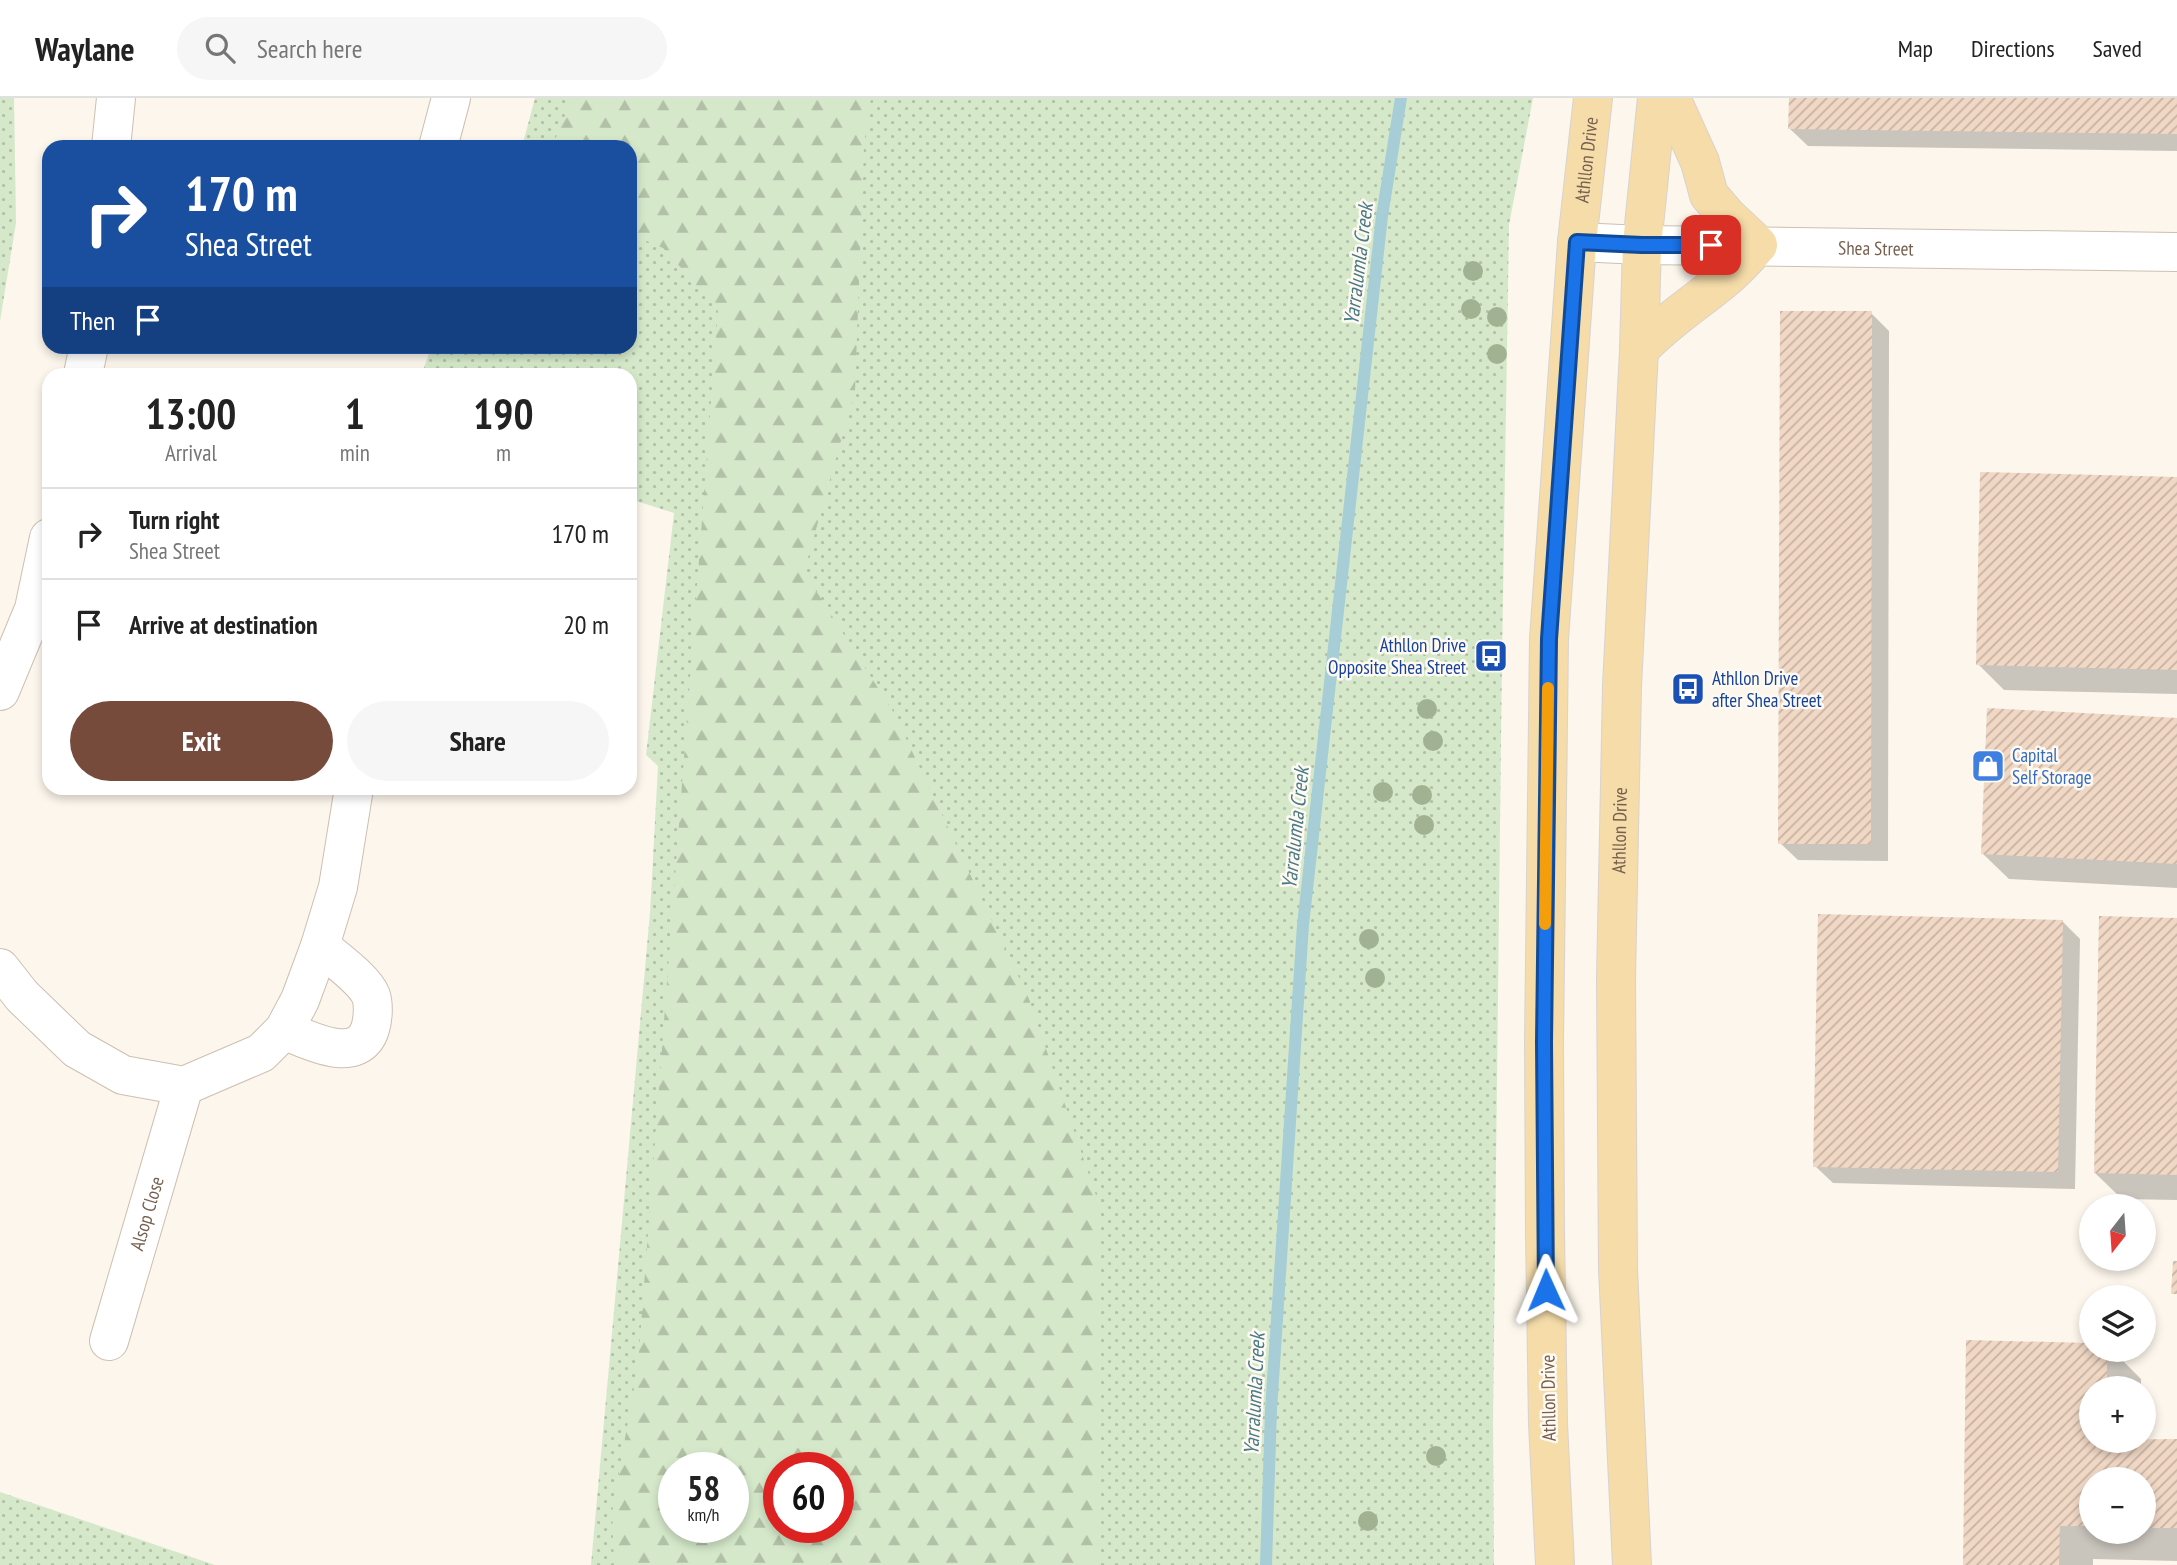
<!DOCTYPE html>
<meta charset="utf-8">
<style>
body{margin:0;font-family:"PT Sans Narrow",sans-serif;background:#f6f6f6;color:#222;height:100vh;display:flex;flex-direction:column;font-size:26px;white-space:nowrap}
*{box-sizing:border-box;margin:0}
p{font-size:23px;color:#767676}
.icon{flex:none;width:38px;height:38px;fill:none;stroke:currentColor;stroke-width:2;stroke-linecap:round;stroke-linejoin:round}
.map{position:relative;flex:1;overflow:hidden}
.side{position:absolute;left:42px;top:270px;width:595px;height:427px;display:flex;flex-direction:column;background:#fff;border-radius:21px;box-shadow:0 4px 10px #0003}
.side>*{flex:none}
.guide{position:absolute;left:42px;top:42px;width:595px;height:214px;border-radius:21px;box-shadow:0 4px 10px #0003;background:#1a4fa0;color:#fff;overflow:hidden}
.needle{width:46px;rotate:197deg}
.controls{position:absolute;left:2079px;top:1096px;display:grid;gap:14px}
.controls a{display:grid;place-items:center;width:77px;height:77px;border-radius:50%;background:#fff;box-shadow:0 4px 10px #0003;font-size:35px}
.speed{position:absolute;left:658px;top:1354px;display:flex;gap:14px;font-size:35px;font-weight:700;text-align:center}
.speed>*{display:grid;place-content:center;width:91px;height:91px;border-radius:50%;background:#fff;box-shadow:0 4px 10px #0003;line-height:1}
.speed small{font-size:18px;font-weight:400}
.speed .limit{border:10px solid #d22;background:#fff;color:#111}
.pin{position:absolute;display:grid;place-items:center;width:60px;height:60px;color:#fff;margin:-30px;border-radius:14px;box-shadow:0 4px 10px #0006}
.me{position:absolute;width:77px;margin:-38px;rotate:359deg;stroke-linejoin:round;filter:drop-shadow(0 0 5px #0008)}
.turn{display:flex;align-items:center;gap:24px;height:147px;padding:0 28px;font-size:32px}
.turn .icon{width:91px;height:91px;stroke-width:2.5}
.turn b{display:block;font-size:49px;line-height:60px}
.then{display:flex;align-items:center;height:66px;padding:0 28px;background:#0003;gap:14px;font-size:26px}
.eta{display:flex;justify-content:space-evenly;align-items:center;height:119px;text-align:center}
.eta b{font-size:42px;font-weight:700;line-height:49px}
.action{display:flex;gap:14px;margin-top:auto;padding:14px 28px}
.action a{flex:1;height:80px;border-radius:42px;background:#764b3b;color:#fff;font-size:28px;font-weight:700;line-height:80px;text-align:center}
.action a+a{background:#f6f6f6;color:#222}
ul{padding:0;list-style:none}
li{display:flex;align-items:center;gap:21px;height:91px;padding:0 28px;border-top:2px solid #e0e0e0}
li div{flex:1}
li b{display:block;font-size:26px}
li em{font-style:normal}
header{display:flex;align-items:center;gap:42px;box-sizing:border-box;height:98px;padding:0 35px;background:#fff;border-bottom:2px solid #e0e0e0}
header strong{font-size:33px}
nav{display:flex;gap:38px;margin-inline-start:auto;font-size:24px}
.search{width:490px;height:63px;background:#f6f6f6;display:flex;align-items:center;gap:18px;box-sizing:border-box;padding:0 24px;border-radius:38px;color:#767676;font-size:26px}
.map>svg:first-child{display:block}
.grass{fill:url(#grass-dots);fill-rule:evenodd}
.forest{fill:url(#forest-firs);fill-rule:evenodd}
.shadow{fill:#0003;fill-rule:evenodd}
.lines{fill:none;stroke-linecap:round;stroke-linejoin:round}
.stream{stroke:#a7cdd6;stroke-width:12}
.building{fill:url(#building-hatch)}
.minor-casing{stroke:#cebfb1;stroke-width:40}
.tertiary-casing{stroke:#cebfb1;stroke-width:40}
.primary-casing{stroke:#d9d2ce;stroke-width:40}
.minor{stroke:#fff;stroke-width:38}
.tertiary{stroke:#fff;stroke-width:38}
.primary{stroke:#f5dca9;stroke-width:38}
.tree{fill:#a0b291}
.route-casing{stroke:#114b97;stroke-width:18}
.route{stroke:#1a73e8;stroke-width:12}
.slow{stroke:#f59e0b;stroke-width:12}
.labels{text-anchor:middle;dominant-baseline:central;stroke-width:5;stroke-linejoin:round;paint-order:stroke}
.street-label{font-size:19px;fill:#765f4f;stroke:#fefaf2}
.transit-label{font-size:19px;fill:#164399;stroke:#fefaf2;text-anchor:end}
.shop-label{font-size:19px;fill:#366cbe;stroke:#fefaf2;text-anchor:start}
.water-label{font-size:21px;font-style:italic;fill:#4a7a88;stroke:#fefaf2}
</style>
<header>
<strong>Waylane</strong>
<div class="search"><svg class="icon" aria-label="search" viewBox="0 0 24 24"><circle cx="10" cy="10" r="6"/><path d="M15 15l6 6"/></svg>Search here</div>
<nav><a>Map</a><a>Directions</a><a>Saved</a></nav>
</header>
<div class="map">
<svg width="2177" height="1467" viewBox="0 0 2177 1467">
<defs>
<pattern id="grass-dots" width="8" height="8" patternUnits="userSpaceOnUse" patternTransform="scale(1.75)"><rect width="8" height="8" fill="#d5e9ca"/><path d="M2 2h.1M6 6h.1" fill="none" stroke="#b1c0a6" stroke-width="1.8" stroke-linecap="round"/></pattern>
<pattern id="forest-firs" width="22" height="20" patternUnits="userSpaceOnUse" patternTransform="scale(1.75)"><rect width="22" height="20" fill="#d5e9ca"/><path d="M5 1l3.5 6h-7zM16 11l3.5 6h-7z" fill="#b1c0a6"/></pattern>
<pattern id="building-hatch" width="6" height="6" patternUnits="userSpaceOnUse" patternTransform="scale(1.75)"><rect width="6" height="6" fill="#f0d8c5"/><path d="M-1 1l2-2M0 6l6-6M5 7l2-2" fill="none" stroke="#c7b2a2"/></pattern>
</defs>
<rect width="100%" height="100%" fill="#fcf6ec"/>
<g class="grass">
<path d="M0,0h14l2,125 -16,98z"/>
<path d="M535,0h998l-24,127 -7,432 -9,765 1,143h-903l59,-652 8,-147 -12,-11 28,-242 -44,-14v-125h-208l9,-27 199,-1v-199h-108zM674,1370h59v60h-59zM779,1370h59v60h-59z"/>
<path d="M0,1394l215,73h-215z"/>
</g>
<path class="forest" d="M572,0h299l-7,47 -9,246 -51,181 90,141 135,286 71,208 -3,358h-483l-2,-53 26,-147 80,-1056 -55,-61 -33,-14v-87h-78zM674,1370h59v60h-59zM838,1370v60h-59v-60z"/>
<g class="shadow">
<path d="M1790,0h387v53l-369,-5 -18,-17z"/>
<path d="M1871,215l18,18 -1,530 -90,-1 -18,-17z"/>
<path d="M2177,381v215l-173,-4 -26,-26z"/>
<path d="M2177,621v169l-168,-9 -27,-26z"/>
<path d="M2177,822v280l-55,-1 -27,-26z"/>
<path d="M2062,823l18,18 -5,250 -242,-6 -18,-17z"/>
<path d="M1968,1244l123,3v4h20l30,30v9h-50v52h86v121l-84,-2v6h-128zM2091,1381h53v52h-53z"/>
</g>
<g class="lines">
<path class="stream" d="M1266,1467l5,-155 32,-485 79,-709 19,-118"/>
</g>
<g class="building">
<path d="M1789,0h388v36l-389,-5z"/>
<path d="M1780,213h92l-1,533h-93z"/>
<path d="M1980,374l197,5v193l-201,-5z"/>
<path d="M1987,610l190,10v146l-196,-10z"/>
<path d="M1818,816l245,6 -5,252 -245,-5z"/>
<path d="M2099,818l78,2v257l-83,-2z"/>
<path d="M2173,1163h4v33h-6z"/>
<path d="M1966,1242l125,3v6h16v39h-16v52l86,-1v89h-33v-49h-53v47h-31l-1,39h-96z"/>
</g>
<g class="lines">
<defs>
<g id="minor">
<path d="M438,49l13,-49"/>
<path id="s1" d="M1577,144l65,3 535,7"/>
<path d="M0,870l22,28 55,53 46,26 61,11 77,-33 23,-23 16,-30 20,-54 18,-59 16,-99"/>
<path d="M284,932c24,10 74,36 86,-1 3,-9 4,-24 1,-33 -6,-16 -37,-38 -51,-50"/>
<path id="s2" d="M109,1243l75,-255"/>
</g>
<g id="tertiary">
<path d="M111,49l5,-49"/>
<path d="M83,276l6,-28"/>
<path d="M0,593l34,-82 15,-71"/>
</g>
<g id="primary">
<path d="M1639,252c25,-27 55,-46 84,-70 13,-10 24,-23 35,-35l-31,-29 -18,-21 -9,-33 -29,-64"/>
<path id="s3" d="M1555,1467l-7,-142 -3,-190 -1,-191 5,-403 28,-397 16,-144"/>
<path id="s4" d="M1632,1467l-14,-296 -2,-290 6,-293 17,-336 3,-105 15,-147"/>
</g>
</defs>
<use href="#minor" class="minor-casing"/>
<use href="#tertiary" class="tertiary-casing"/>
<use href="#primary" class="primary-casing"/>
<use href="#minor" class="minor"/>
<use href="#tertiary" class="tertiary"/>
<use href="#primary" class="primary"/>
</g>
<g class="tree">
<circle cx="1473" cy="173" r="10"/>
<circle cx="1471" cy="211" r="10"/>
<circle cx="1497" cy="219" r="10"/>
<circle cx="1497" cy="256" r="10"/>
<circle cx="1427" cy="611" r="10"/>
<circle cx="1433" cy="643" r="10"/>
<circle cx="1383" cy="694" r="10"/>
<circle cx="1422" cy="697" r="10"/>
<circle cx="1424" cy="727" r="10"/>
<circle cx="1369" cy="841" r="10"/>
<circle cx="1375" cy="880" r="10"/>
<circle cx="1436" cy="1358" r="10"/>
<circle cx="1368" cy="1423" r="10"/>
</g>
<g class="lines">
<defs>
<path id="route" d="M1546,1192l-2,-248 5,-403 28,-397 65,3h69"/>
</defs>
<use href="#route" class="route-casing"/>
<use href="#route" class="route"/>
<path class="slow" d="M1545,826l3,-236"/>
</g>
<defs>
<symbol id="bus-square" viewBox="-11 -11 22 22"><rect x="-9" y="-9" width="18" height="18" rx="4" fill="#1a4fb4" stroke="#fefaf2"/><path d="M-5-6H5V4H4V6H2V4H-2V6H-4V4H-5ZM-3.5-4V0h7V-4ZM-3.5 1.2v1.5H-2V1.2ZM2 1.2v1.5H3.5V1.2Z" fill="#fff"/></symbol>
<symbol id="shop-square" viewBox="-11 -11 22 22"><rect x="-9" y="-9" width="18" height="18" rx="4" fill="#3f7fe0" stroke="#fefaf2"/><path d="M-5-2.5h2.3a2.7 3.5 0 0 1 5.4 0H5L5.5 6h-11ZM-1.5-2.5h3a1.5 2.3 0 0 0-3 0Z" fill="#fff"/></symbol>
</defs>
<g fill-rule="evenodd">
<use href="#bus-square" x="1472" y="539" width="38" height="38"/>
<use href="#bus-square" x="1669" y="572" width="38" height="38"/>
<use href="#shop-square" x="1969" y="649" width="38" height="38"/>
</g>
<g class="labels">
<g class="street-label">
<text stroke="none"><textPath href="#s3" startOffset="1407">Athllon Drive</textPath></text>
<text stroke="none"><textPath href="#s1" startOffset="299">Shea Street</textPath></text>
<text stroke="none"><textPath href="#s4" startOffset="735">Athllon Drive</textPath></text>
<text stroke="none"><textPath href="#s2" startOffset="133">Alsop Close</textPath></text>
<text transform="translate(1548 1300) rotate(-91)">Athllon Drive</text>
</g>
<g class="transit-label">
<text x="1466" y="547">Athllon Drive<tspan x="1466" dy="22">Opposite Shea Street</tspan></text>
<text x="1712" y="580" text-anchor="start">Athllon Drive<tspan x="1712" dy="22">after Shea Street</tspan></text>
</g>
<g class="shop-label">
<text x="2012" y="657">Capital<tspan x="2012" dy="22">Self Storage</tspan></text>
</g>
<g class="water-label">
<text transform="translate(1358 166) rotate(-83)">Yarralumla Creek</text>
<text transform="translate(1295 730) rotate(-84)">Yarralumla Creek</text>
<text transform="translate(1254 1296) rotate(-87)">Yarralumla Creek</text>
</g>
</g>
</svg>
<div class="controls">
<a><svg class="needle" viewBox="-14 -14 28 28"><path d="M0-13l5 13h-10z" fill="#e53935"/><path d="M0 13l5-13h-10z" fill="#767676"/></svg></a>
<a><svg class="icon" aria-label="layers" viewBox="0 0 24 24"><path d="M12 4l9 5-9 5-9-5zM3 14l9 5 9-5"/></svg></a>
<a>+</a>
<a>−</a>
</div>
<div class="speed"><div>58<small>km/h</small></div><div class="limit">60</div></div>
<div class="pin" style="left:1711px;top:147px;background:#d93025"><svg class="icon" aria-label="arrive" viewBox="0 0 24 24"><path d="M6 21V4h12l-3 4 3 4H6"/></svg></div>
<svg class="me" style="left:1546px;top:1192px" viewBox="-20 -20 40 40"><path d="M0-17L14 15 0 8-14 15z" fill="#1a73e8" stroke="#fff" stroke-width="4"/></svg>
<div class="guide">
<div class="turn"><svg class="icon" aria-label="right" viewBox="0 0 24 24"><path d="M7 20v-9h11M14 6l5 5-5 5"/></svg><div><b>170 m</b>Shea Street</div></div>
<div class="then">Then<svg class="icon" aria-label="arrive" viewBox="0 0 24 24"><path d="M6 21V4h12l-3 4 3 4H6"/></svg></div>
</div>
<section class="side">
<div class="eta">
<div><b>13:00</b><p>Arrival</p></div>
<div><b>1</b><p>min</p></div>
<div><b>190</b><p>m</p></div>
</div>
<ul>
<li><svg class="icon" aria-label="right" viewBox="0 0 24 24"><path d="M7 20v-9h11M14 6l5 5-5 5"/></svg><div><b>Turn right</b><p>Shea Street</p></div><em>170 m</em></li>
<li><svg class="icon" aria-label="arrive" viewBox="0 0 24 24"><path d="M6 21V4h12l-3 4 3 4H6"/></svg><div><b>Arrive at destination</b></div><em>20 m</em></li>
</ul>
<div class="action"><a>Exit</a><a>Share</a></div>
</section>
</div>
